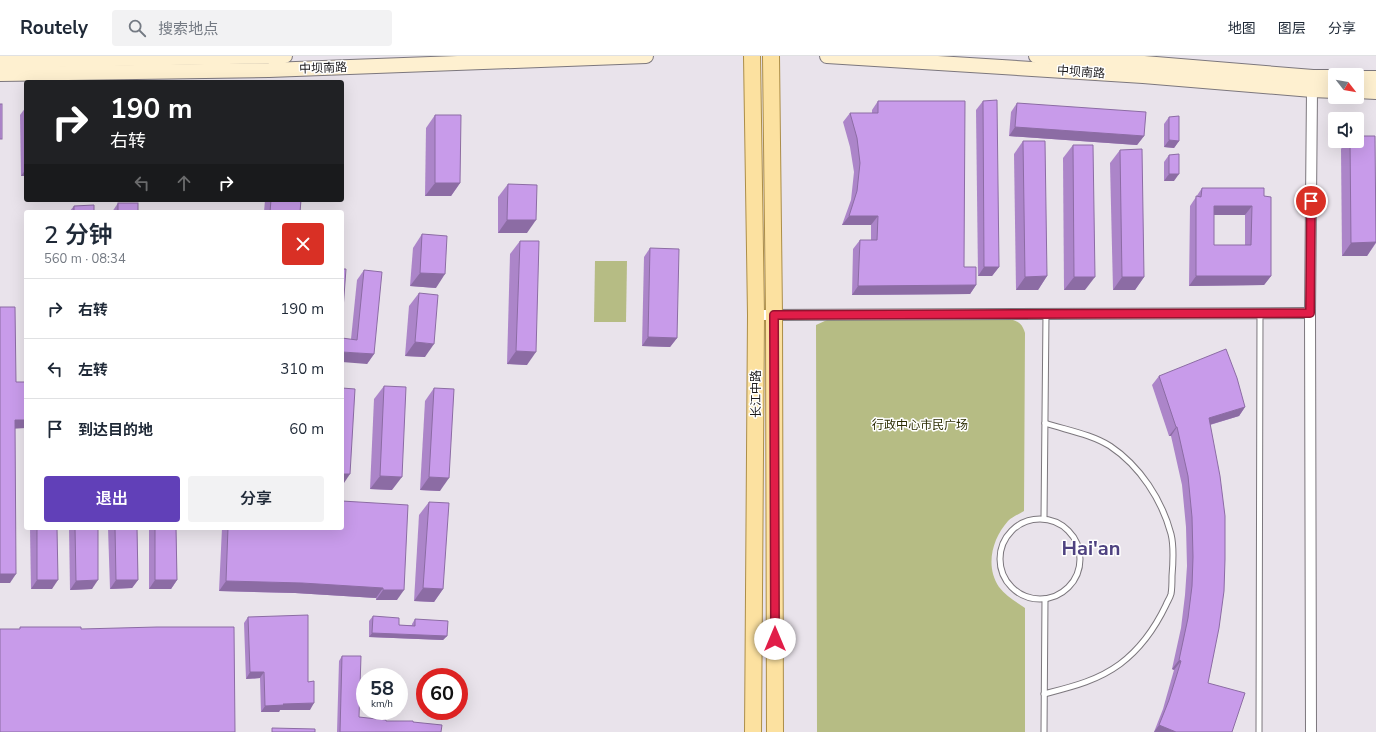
<!DOCTYPE html>
<html lang="zh">
<meta charset="utf-8">
<style>
body{margin:0;font-family:"Nunito Sans","Noto Sans SC",sans-serif;background:#f2f2f3;color:#1f2937;height:100vh;display:flex;flex-direction:column;font-size:15px;white-space:nowrap}
*{box-sizing:border-box;margin:0}
p{font-size:13px;color:#747a83}
.icon{flex:none;width:22px;height:22px;fill:none;stroke:currentColor;stroke-width:2;stroke-linecap:round;stroke-linejoin:round}
.map{position:relative;flex:1;overflow:hidden}
.details{position:absolute;left:24px;top:154px;width:320px;height:320px;display:flex;flex-direction:column;background:#fff;border-radius:4px;box-shadow:0 4px 16px #0002}
.details>*{flex:none}
.guide{position:absolute;left:24px;top:24px;width:320px;height:122px;border-radius:4px;box-shadow:0 4px 16px #0002;background:#202124;color:#fff;overflow:hidden}
.needle{width:26px;rotate:121deg}
.tools{position:absolute;left:1328px;top:12px;display:grid;gap:8px}
.tools a{display:grid;place-items:center;width:36px;height:36px;border-radius:4px;background:#fff;box-shadow:0 4px 16px #0002;font-size:20px}
.speed{position:absolute;left:356px;top:612px;display:flex;gap:8px;font-size:20px;font-weight:700;text-align:center}
.speed>*{display:grid;place-content:center;width:52px;height:52px;border-radius:50%;background:#fff;box-shadow:0 4px 16px #0002;line-height:1}
.speed small{font-size:10px;font-weight:400}
.speed .limit{border:6px solid #d22;background:#fff;color:#111}
.pin{position:absolute;display:grid;place-items:center;width:34px;height:34px;color:#fff;margin:-17px;border:2px solid #fff;border-radius:50%;box-shadow:0 1px 4px #0007}
.me{position:absolute;width:44px;margin:-22px;rotate:0deg;stroke-linejoin:round;filter:drop-shadow(0 0 3px #0008)}
.turn{display:flex;align-items:center;gap:14px;height:84px;padding:0 20px;font-size:18px}
.turn .icon{width:52px;height:52px;stroke-width:2.5}
.turn b{display:block;font-size:28px;line-height:34px}
.lanes{display:flex;align-items:center;height:38px;padding:0 20px;background:#0003;justify-content:center;gap:20px;direction:ltr}
.lanes .off{opacity:.35}
.round{display:grid;place-items:center;flex:none;width:42px;height:42px;border-radius:4px;background:#f2f2f3}
.overview{display:flex;align-items:center;justify-content:space-between;height:68px;padding:0 20px}
h1{font-size:24px;font-weight:600;line-height:30px}
.primary-button{display:flex;gap:8px;margin-top:auto;padding:8px 20px}
.primary-button a{flex:1;height:46px;border-radius:4px;background:#6140b8;color:#fff;font-size:16px;font-weight:600;line-height:46px;text-align:center}
.primary-button a+a{background:#f2f2f3;color:#1f2937}
ul{padding:0;list-style:none}
li{display:flex;align-items:center;gap:12px;height:60px;padding:0 20px;border-top:1px solid #e0e1e3}
li div{flex:1}
li b{display:block;font-size:15px}
li em{font-style:normal}
header{display:flex;align-items:center;gap:24px;box-sizing:border-box;height:56px;padding:0 20px;background:#fff;border-bottom:1px solid #e0e1e3}
header strong{font-size:19px}
nav{display:flex;gap:22px;margin-inline-start:auto;font-size:14px}
.search{width:280px;height:36px;background:#f2f2f3;display:flex;align-items:center;gap:10px;box-sizing:border-box;padding:0 14px;border-radius:4px;color:#747a83;font-size:15px}
.map>svg:first-child{display:block}
.green{fill:#b6bc84}
.lines{fill:none;stroke-linecap:round;stroke-linejoin:round}
.service-casing{stroke:#7c777d;stroke-width:7}
.minor-casing{stroke:#7c777d;stroke-width:12}
.secondary-casing{stroke:#7c777d;stroke-width:16}
.primary-casing{stroke:#ac8e48;stroke-width:18}
.service{stroke:#fff;stroke-width:5}
.minor{stroke:#fff;stroke-width:10}
.secondary{stroke:#fef0d0;stroke-width:14}
.primary{stroke:#fce1a0;stroke-width:16}
.wall{fill:#ac85c9;fill-rule:evenodd}
.shaded-wall{fill:#8c6ca4}
.building{fill:#c89bea;stroke:#8c6ca4;fill-rule:evenodd}
.route-casing{stroke:#92132f;stroke-width:10}
.route{stroke:#e11d48;stroke-width:7}
.labels{text-anchor:middle;dominant-baseline:central;stroke-width:3;stroke-linejoin:round;paint-order:stroke}
.street-label{font-size:12px;fill:#1b191b;stroke:#fff}
.park-label{font-size:12px;fill:#2b2d03;stroke:#fff}
.town-label{font-size:20px;font-weight:bold;fill:#4e4280;stroke:#fff}
</style>
<header>
<strong>Routely</strong>
<div class="search"><svg class="icon" aria-label="search" viewBox="0 0 24 24"><circle cx="10" cy="10" r="6"/><path d="M15 15l6 6"/></svg>搜索地点</div>
<nav><a>地图</a><a>图层</a><a>分享</a></nav>
</header>
<div class="map">
<svg width="1376" height="676" viewBox="0 0 1376 676">
<rect width="100%" height="100%" fill="#e9e3eb"/>
<g class="green">
<path d="M595,205h32l-1,61h-32z"/>
<path d="M827,264h186c7,2 10,6 12,13l-1,178c-5,3 -12,6 -16,10 -16,18 -23,45 -9,66 7,9 17,15 26,21v124h-208l-1,-407z"/>
</g>
<g class="lines">
<defs>
<g id="service">
<path d="M1044,462l2,-204"/>
<circle cx="1040" cy="503" r="40"/>
<path d="M1044,638c27,-7 53,-13 76,-30 20,-15 35,-36 46,-59 1,-3 4,-7 5,-11 1,-5 1,-12 1,-18 1,-12 2,-30 -1,-42 -9,-34 -31,-68 -61,-88 -19,-12 -44,-16 -65,-23"/>
<path d="M1044,676l1,-133"/>
<path d="M1259,676l1,-419"/>
</g>
<g id="minor">
<path d="M756,259l554,-2"/>
<path d="M1311,676l-1,-419 2,-223"/>
</g>
<g id="secondary">
<path d="M827,0l316,20 169,14 23,1"/>
<path d="M1036,0l108,7 169,14h22"/>
<path d="M0,5l285,-5"/>
<path d="M0,18l269,-4 377,-14"/>
<path d="M1357,22h19"/>
<path d="M1357,35l19,1"/>
</g>
<g id="primary">
<path d="M752,0l4,259 -3,417"/>
<path d="M771,0l3,259 1,417"/>
</g>
</defs>
<use href="#service" class="service-casing"/>
<use href="#minor" class="minor-casing"/>
<use href="#secondary" class="secondary-casing"/>
<use href="#primary" class="primary-casing"/>
<use href="#service" class="service"/>
<use href="#minor" class="minor"/>
<use href="#secondary" class="secondary"/>
<use href="#primary" class="primary"/>
</g>
<g class="wall">
<path d="M878,45l86,166 12,18 -6,9 -118,1 1,-46 7,-9h11v-15h-29l9,-25 3,-28 -4,-25 -7,-25 7,-9h22v-3z"/>
<path d="M983,45l16,166 -7,9h-14l-2,-166z"/>
<path d="M1017,47l127,33 -7,9 -128,-9 2,-24z"/>
<path d="M26,51v69h-5l-1,-61z"/>
<path d="M435,59l25,68 -9,13h-26l1,-68z"/>
<path d="M1169,61l10,24 -5,7 -10,-1v-23z"/>
<path d="M1023,85l24,135 -9,14h-22l-2,-136z"/>
<path d="M1346,85h11l19,46v56l-9,13h-25l-1,-107z"/>
<path d="M1073,89l12,145h-21l-1,-132z"/>
<path d="M1120,94l24,127 -9,13h-22l-3,-127z"/>
<path d="M1169,99l5,26h-10v-19z"/>
<path d="M508,128l19,49h-29v-36z"/>
<path d="M1202,132l62,8 7,80 -7,9 -75,1 1,-80zM1214,159h31v30h-31z"/>
<path d="M265,144h36l-1,12h-36z"/>
<path d="M118,147l20,9h-26z"/>
<path d="M74,150l20,6h-25z"/>
<path d="M422,178l14,54 -26,-2 3,-38z"/>
<path d="M520,185l7,124 -20,-1 3,-110z"/>
<path d="M650,192l27,90 -7,9 -28,-1 2,-89z"/>
<path d="M364,214l10,84 -7,10 -16,-25 6,-59z"/>
<path d="M419,237l6,64 -20,-1 4,-50z"/>
<path d="M1159,320l86,31 -6,9 -29,9 -2,258 24,49h-78l9,-23 11,-39 -2,-1 9,-41 4,-33 2,-29 -1,-39 -4,-42 -11,-49h-2l-17,-51z"/>
<path d="M384,330l8,104 -22,-1 4,-90z"/>
<path d="M434,332l6,103 -20,-1 5,-89z"/>
<path d="M429,446l14,87 -9,13 -20,-1 5,-86z"/>
<path d="M30,472h27l-5,61h-21z"/>
<path d="M69,472h29l-6,61 -22,1z"/>
<path d="M108,472h29l1,52 -6,8 -22,1z"/>
<path d="M149,472h27l1,52 -6,9h-22z"/>
<path d="M222,472h120l55,72h-21v-2l-81,-5 -76,-2z"/>
<path d="M373,560l26,9h13v-1l3,-5 32,17 -4,4 -74,-3v-16z"/>
<path d="M248,561l60,65 2,28h-30l-1,2h-18l-1,-34 -14,1 -2,-56z"/>
<path d="M342,600l17,61 27,4 27,1 28,10h-104l2,-71z"/>
</g>
<g class="shaded-wall">
<path d="M1015,71l129,9 -7,9 -128,-9z"/>
<path d="M1169,84l10,1 -5,7 -10,-1z"/>
<path d="M26,113v7h-5z"/>
<path d="M1169,118h10l-5,7h-10z"/>
<path d="M435,127h25l-9,13h-26z"/>
<path d="M1214,150h38l-7,9h-37z"/>
<path d="M849,160h29l-7,9h-29z"/>
<path d="M507,164h29l-9,13h-29z"/>
<path d="M1376,186l-9,14h-25l9,-13z"/>
<path d="M984,211h15l-7,9h-14z"/>
<path d="M420,217l25,1 -9,14 -26,-2z"/>
<path d="M1047,220l-9,14h-22l9,-13z"/>
<path d="M1196,220h75l-7,9 -75,1z"/>
<path d="M1074,221h21l-10,13h-21z"/>
<path d="M1122,221h22l-9,13h-22z"/>
<path d="M976,229l-6,9 -118,1 6,-9z"/>
<path d="M648,281l29,1 -7,9 -28,-1z"/>
<path d="M415,286l19,2 -9,13 -20,-1z"/>
<path d="M516,295l20,1 -9,13 -20,-1z"/>
<path d="M342,296l32,2 -7,10 -25,-2z"/>
<path d="M1245,351l-6,9 -37,11 7,-9z"/>
<path d="M15,364h11v8l-17,1z"/>
<path d="M1176,371h1l-6,9h-2z"/>
<path d="M342,418h8l-8,12z"/>
<path d="M380,420l22,1 -10,13 -22,-1z"/>
<path d="M429,421l20,1 -9,13 -20,-1z"/>
<path d="M0,518h16l-6,9h-10z"/>
<path d="M37,524h21l-6,9h-21z"/>
<path d="M98,524l-6,9 -22,1 6,-9z"/>
<path d="M116,524h22l-6,8 -22,1z"/>
<path d="M155,524h22l-6,9h-22z"/>
<path d="M226,525l76,2 81,5 -7,10 -81,-5 -76,-2z"/>
<path d="M423,532l20,1 -9,13 -20,-1z"/>
<path d="M383,534h21l-7,10h-21z"/>
<path d="M372,577l75,3 -4,4 -74,-3z"/>
<path d="M1179,604l2,1 -7,9 -2,-1z"/>
<path d="M250,616h14l-4,6 -14,1z"/>
<path d="M314,647l-4,7h-30l-1,2h-18l4,-6 18,-2z"/>
<path d="M1159,669l17,7h-22z"/>
</g>
<g class="building">
<path d="M997,44l2,167h-15l-1,-166z"/>
<path d="M878,45h87l-1,166h12v18l-118,1 2,-46h17l1,-24h-29l8,-25 3,-28 -3,-25 -7,-25h28z"/>
<path d="M1017,47l129,9 -2,24 -129,-9z"/>
<rect x="0" y="48" width="2" height="35"/>
<path d="M435,59h26l-1,68h-25z"/>
<path d="M1179,60v25l-10,-1v-23z"/>
<path d="M1357,80h18l1,106 -25,1 -1,-102h7z"/>
<path d="M1023,85h22l2,135 -22,1z"/>
<path d="M1073,89h20l2,132h-21z"/>
<path d="M1142,93l2,128h-22l-2,-127z"/>
<path d="M1179,98v20h-10v-19z"/>
<path d="M508,128l29,1 -1,35h-29z"/>
<path d="M1202,132h62v8l7,1v79h-75v-80l5,1zM1214,150h38l-1,39h-37z"/>
<path d="M271,144h30l-1,12h-30z"/>
<rect x="118" y="147" width="20" height="9"/>
<path d="M94,149v7h-20v-6z"/>
<path d="M422,178l25,2 -2,38 -25,-1z"/>
<path d="M520,185h19l-3,111 -20,-1z"/>
<path d="M650,192l29,1 -2,89 -29,-1z"/>
<path d="M342,213h4l-4,54z"/>
<path d="M364,214l18,2 -8,82 -32,-2v-14l15,2z"/>
<path d="M419,237l19,2 -4,49 -19,-2z"/>
<path d="M0,251h15l1,75h10v38h-11l1,154h-16z"/>
<path d="M1226,293l11,29 8,29 -36,11 11,58 5,40v43l-1,32 -5,37 -11,55 37,10 -13,39h-56l-17,-7 10,-25 12,-39 -2,-1 9,-42 4,-32 1,-29 -1,-40 -4,-41 -11,-49h-1l-17,-51z"/>
<path d="M384,330l22,1 -4,90 -22,-1z"/>
<path d="M342,332l13,1 -5,85h-8z"/>
<path d="M434,332l20,1 -5,89 -20,-1z"/>
<path d="M342,445l66,4 -4,85h-21v-2l-81,-5 -76,-2 2,-53h114z"/>
<path d="M429,446l20,1 -6,86 -20,-1z"/>
<path d="M37,472h20l1,52h-21z"/>
<path d="M75,472h23v52l-22,1z"/>
<path d="M115,472h22l1,52h-22z"/>
<path d="M155,472h21l1,52h-22z"/>
<path d="M308,559v67l6,-1v22l-31,1 1,1 -19,1 -1,-34h-14l-2,-55z"/>
<path d="M373,560l26,2v7l16,1v-7l33,2 -1,15 -75,-3z"/>
<path d="M20,571h61v2l76,-2h77l1,105h-235v-103h20z"/>
<path d="M342,600h19l-2,61 27,3v1h27v1l29,3 -1,7h-101z"/>
<path d="M272,672l43,1v3h-43z"/>
</g>
<g class="lines">
<defs>
<path id="route" d="M775,583l-1,-324 536,-2 1,-112"/>
</defs>
<use href="#route" class="route-casing"/>
<use href="#route" class="route"/>
</g>
<g class="labels">
<g class="street-label">
<text transform="translate(323 12) rotate(-2)">中坝南路</text>
<text transform="translate(1081 16) rotate(4)">中坝南路</text>
<text transform="translate(756 338) rotate(-90)">长江中路</text>
</g>
<g class="park-label">
<text x="920" y="369">行政中心市民广场</text>
</g>
<g class="town-label">
<text x="1091" y="492">Hai'an</text>
</g>
</g>
</svg>
<div class="tools">
<a><svg class="needle" viewBox="-14 -14 28 28"><path d="M0-13l5 13h-10z" fill="#e53935"/><path d="M0 13l5-13h-10z" fill="#747a83"/></svg></a>
<a><svg class="icon" aria-label="sound" viewBox="0 0 24 24"><path d="M4 9h4l5-4v14l-5-4H4zM17 9q2 3 0 6"/></svg></a>
</div>
<div class="speed"><div>58<small>km/h</small></div><div class="limit">60</div></div>
<div class="pin" style="left:1311px;top:145px;background:#d93025"><svg class="icon" aria-label="arrive" viewBox="0 0 24 24"><path d="M6 21V4h12l-3 4 3 4H6"/></svg></div>
<svg class="me" style="left:775px;top:583px" viewBox="-20 -20 40 40"><circle r="19" fill="#fff"/><path d="M0-13L10 11 0 6-10 11z" fill="#e11d48"/></svg>
<div class="guide">
<div class="turn"><svg class="icon" aria-label="right" viewBox="0 0 24 24"><path d="M7 20v-9h11M14 6l5 5-5 5"/></svg><div><b>190 m</b>右转</div></div>
<div class="lanes"><svg class="icon off" aria-label="left" viewBox="0 0 24 24"><path d="M17 20v-9H6M10 6l-5 5 5 5"/></svg><svg class="icon off" aria-label="ahead" viewBox="0 0 24 24"><path d="M12 20V5M6 11l6-6 6 6"/></svg><svg class="icon" aria-label="right" viewBox="0 0 24 24"><path d="M7 20v-9h11M14 6l5 5-5 5"/></svg></div>
</div>
<section class="details">
<div class="overview"><div><h1>2 分钟</h1><p>560 m · 08:34</p></div><a class="round" style="background:#d93025;color:#fff"><svg class="icon" aria-label="close" viewBox="0 0 24 24"><path d="M6 6l12 12M18 6L6 18"/></svg></a></div>
<ul>
<li><svg class="icon" aria-label="right" viewBox="0 0 24 24"><path d="M7 20v-9h11M14 6l5 5-5 5"/></svg><div><b>右转</b></div><em>190 m</em></li>
<li><svg class="icon" aria-label="left" viewBox="0 0 24 24"><path d="M17 20v-9H6M10 6l-5 5 5 5"/></svg><div><b>左转</b></div><em>310 m</em></li>
<li><svg class="icon" aria-label="arrive" viewBox="0 0 24 24"><path d="M6 21V4h12l-3 4 3 4H6"/></svg><div><b>到达目的地</b></div><em>60 m</em></li>
</ul>
<div class="primary-button"><a>退出</a><a>分享</a></div>
</section>
</div>
